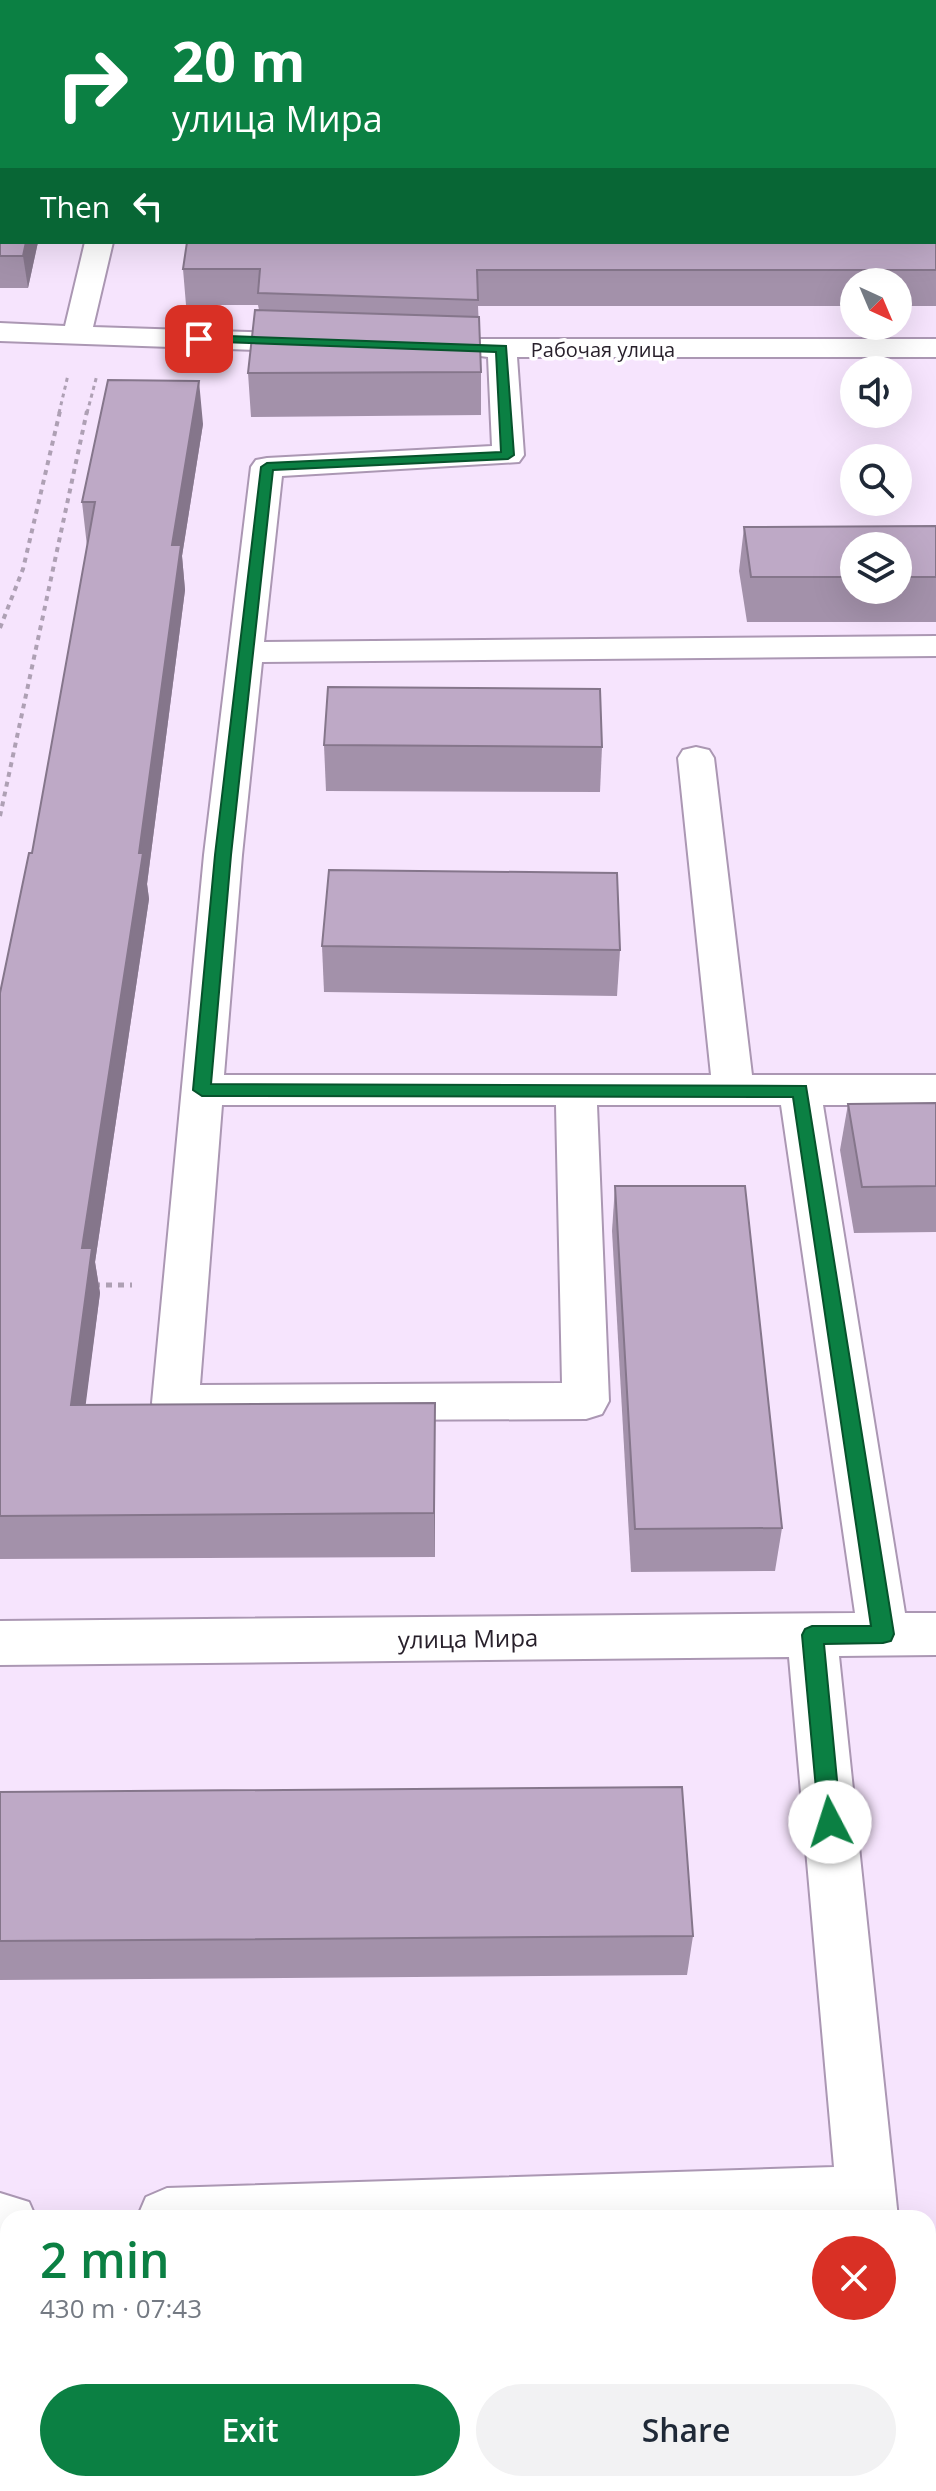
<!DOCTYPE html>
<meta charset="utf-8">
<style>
body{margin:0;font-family:"Open Sans",sans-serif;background:#f2f2f3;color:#1f2937;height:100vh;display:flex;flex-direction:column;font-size:30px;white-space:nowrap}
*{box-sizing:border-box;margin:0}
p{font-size:26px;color:#747a83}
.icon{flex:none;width:44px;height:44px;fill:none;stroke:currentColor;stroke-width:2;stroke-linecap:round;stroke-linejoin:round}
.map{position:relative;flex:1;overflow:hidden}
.side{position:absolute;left:0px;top:2210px;width:936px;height:282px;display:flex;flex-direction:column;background:#fff;border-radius:24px 24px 0 0;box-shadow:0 8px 32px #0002}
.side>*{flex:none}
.banner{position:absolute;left:0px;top:0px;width:936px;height:244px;box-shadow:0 8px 32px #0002;background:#0b8043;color:#fff;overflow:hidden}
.needle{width:52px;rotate:136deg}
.fabs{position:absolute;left:840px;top:268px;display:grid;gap:16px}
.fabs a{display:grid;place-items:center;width:72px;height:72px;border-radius:50%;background:#fff;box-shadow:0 8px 32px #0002;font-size:40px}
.pin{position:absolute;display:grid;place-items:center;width:68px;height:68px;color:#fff;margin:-34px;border-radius:16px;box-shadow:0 4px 12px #0006}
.me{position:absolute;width:88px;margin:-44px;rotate:355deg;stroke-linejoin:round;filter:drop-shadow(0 0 6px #0008)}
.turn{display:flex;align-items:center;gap:28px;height:168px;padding:0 40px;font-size:36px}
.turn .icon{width:104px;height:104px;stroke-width:2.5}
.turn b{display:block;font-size:56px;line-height:68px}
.then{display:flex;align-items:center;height:76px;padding:0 40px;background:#0003;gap:16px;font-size:30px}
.round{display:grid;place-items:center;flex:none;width:84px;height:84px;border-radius:42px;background:#f2f2f3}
.overview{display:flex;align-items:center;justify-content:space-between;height:136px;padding:0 40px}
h1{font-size:48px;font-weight:600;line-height:60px;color:#0b8043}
.button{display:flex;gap:16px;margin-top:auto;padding:16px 40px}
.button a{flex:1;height:92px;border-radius:48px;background:#0b8043;color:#fff;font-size:32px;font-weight:600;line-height:92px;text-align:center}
.button a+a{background:#f2f2f3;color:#1f2937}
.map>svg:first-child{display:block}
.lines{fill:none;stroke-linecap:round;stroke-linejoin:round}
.minor-casing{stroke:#ab97b3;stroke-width:4}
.path-far2{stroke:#aea0b4;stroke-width:3;stroke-dasharray:4 4;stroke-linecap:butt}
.path-far1{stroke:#aea0b4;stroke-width:4;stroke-dasharray:5 5;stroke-linecap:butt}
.path{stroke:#aea0b4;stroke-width:5;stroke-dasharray:6 6;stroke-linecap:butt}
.minor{fill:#fff;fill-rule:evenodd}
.wall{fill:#a391aa;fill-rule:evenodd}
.shaded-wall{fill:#85768b}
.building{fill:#bea9c6;stroke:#85768b;stroke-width:2}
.route{fill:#0b8043;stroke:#07532c;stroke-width:2}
.labels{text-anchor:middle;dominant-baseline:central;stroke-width:7;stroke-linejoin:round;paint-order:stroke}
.far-street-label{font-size:20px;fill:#28202b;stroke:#fff}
.street-label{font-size:24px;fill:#28202b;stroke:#fff}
</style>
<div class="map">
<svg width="936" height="2491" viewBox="0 0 936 2491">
<rect width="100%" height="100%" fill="#f6e4fd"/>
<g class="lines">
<defs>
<g id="minor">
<rect x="3" y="0" width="24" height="2"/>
<rect x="144" y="0" width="24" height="2"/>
<path d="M85,242h28l-20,85 217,7 10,3 5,6 -5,6 -10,3 -310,-11v-18l65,3z"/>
<path d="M474,339h462v18h-419l7,98 -5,7 -237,14 -18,166 672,-6v20l-674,6 -20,193 -18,220h487l-33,-317 5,-8 13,-3 13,3 5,8 38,317h184v30h-113l82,508h31v42l-97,1 59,562h-761l9,-21 21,-9 667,-21 -45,-510 -789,8v-44l855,-8 -74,-508h-184l12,296 -7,13 -16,5 -411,2 -16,-5 -7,-13 52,-548 47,-388 5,-7 11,-2 225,-12 -4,-89 -24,-3 -5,-6 5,-6zM222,1105h334l6,278 -362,2z"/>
<path d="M0,2193l29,9 7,16h-28v35h-8z"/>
<path d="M862,2484h64l1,7h-64z"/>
</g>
</defs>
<use href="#minor" class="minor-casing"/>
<g class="path-far2">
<path d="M59,413l9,-38"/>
<path d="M87,413l10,-38"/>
</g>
<g class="path-far1">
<path d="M0,628l23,-59 37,-158"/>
<path d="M0,816l87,-405"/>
</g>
<path class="path" d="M94,1285h38"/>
<use href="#minor" class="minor"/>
</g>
<g class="wall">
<path d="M936,31v275h-38v-24h-44v24h-376l3,66v43l-230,2 -3,-44 11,-63 -1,-5h-72l-3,-36 751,-27z"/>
<path d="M0,90l38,152 -10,46h-28z"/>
<path d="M203,424l-21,132 3,34 -38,294 2,15 -54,363 5,31 -15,112 350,43v109l-435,2v-566l32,-140 55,-307 -5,-44z"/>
<path d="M936,526v96h-189l-8,-51 5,-44zM854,546h44v44h-44z"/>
<path d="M324,745l278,2 -2,45 -274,-1z"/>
<path d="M322,946l298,4 -3,46 -293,-4z"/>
<path d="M936,1103v129l-82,1 -14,-83 8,-46z"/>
<path d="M615,1186l167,342 -7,43 -144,1 -19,-341z"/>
<path d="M0,1792l693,144 -6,39 -687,5z"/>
</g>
<g class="shaded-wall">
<path d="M26,242h12l-10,46 -5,-32z"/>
<path d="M199,381l4,43 -21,132 3,34 -38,294 2,15 -54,363 5,31 -20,156 -9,-44 11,-157 57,-395 33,-308z"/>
<path d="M435,1403v154l-1,-44z"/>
</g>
<g class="building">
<path d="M24,0h59v2h-60z"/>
<rect x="199" y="0" width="94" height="2"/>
<rect x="370" y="0" width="529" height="2"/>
<path d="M934,31h2v239h-459l1,30 -220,-7 2,-24h-77l4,-27h747z"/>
<path d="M2,82v160h24l-3,14h-23v-166z"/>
<path d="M255,310l224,7 2,55 -233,1z"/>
<path d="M108,380l91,1 -27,164h9l-42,308h4l-61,395h10l-21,157 364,-2 -1,110 -434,3v-523l29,-140h3l63,-351h-13z"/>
<path d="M936,526v51h-38v-31h-44v31h-103l-7,-50z"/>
<path d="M328,687l272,2 2,58 -278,-2z"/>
<path d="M329,870l288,3 3,77 -298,-4z"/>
<path d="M936,1103v83l-74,1 -14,-83z"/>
<path d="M615,1186h130l37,342 -147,1z"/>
<path d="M682,1787l11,149 -693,5v-149z"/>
<path d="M0,2301h8v183h756v7h-764z"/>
</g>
<path class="route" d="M199,335l307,11 8,109 -6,4 -235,11 -42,385 -20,229 595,2 88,548 -3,7 -8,2 -59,1 17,178 -3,7 -8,3 -7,-3 -4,-7 -17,-187 3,-6 7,-3h59l-78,-529 -591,-1 -9,-6 22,-235 46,-388 6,-4 234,-11 -5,-100 -301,-11v-5z"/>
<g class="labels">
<g class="far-street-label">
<text x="603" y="349">Рабочая улица</text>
</g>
<g class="street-label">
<text transform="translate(468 1638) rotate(-1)">улица Мира</text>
</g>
</g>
</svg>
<div class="fabs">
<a><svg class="needle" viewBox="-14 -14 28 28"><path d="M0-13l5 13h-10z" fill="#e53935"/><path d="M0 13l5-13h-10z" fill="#747a83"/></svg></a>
<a><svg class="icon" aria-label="sound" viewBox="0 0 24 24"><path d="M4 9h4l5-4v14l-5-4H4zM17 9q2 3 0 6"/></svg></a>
<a><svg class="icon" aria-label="search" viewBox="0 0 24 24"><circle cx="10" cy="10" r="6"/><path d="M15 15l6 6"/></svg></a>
<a><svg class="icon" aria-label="layers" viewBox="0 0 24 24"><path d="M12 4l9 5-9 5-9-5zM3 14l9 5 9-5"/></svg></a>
</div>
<div class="pin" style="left:199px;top:339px;background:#d93025"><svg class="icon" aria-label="arrive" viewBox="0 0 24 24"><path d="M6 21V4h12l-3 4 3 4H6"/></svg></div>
<svg class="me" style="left:830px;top:1822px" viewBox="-20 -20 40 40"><circle r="19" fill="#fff"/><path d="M0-13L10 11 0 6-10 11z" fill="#0b8043"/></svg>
<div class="banner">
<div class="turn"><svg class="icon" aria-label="right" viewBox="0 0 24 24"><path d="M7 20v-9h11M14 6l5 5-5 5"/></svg><div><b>20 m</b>улица Мира</div></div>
<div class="then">Then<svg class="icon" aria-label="left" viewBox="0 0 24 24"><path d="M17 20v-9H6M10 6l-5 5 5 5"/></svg></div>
</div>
<section class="side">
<div class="overview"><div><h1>2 min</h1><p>430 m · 07:43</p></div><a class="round" style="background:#d93025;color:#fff"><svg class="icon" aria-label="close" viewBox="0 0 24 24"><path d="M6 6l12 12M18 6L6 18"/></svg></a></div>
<div class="button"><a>Exit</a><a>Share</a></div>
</section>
</div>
